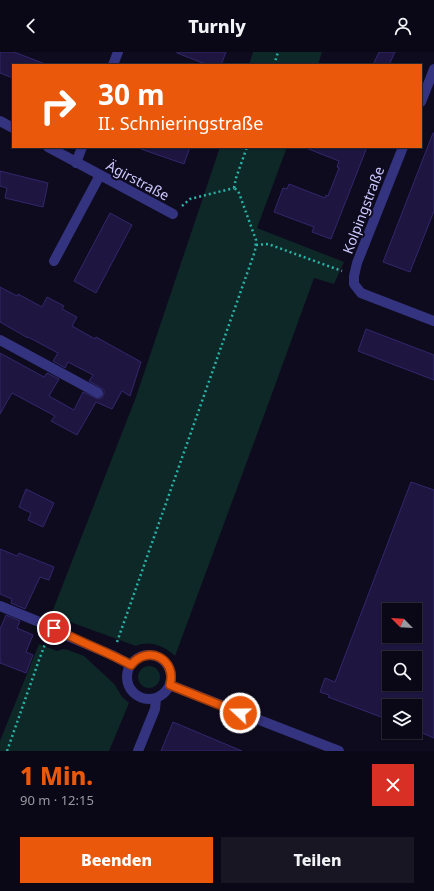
<!DOCTYPE html>
<html lang="de">
<meta charset="utf-8">
<style>
body{margin:0;font-family:"Noto Sans",sans-serif;background:#181623;color:#f1f3f6;height:100vh;display:flex;flex-direction:column;font-size:15px;white-space:nowrap}
*{box-sizing:border-box;margin:0}
p{font-size:13px;color:#999aa1}
.icon{flex:none;width:22px;height:22px;fill:none;stroke:currentColor;stroke-width:2;stroke-linecap:round;stroke-linejoin:round}
.map{position:relative;height:699px;overflow:hidden}
.panel{display:flex;flex-direction:column;background:#0a0816;flex:1}
.panel>*{flex:none}
.banner{position:absolute;left:12px;top:12px;width:410px;height:84px;border-radius:0px;box-shadow:0 1px 3px #0004,0 0 0 1px #2a2935;background:#ea580c;color:#fff;overflow:hidden}
.needle{width:26px;rotate:294deg}
.buttons{position:absolute;left:382px;top:551px;display:grid;gap:8px}
.buttons a{display:grid;place-items:center;width:40px;height:40px;border-radius:0px;background:#0a0816;box-shadow:0 1px 3px #0004,0 0 0 1px #2a2935;font-size:20px}
.pin{position:absolute;display:grid;place-items:center;width:34px;height:34px;color:#fff;margin:-17px;border:2px solid #fff;border-radius:50%;box-shadow:0 1px 4px #0007}
.me{position:absolute;width:44px;margin:-22px;rotate:291deg;stroke-linejoin:round;filter:drop-shadow(0 0 3px #0008)}
.turn{display:flex;align-items:center;gap:14px;height:84px;padding:0 20px;font-size:18px}
.turn .icon{width:52px;height:52px;stroke-width:2.5}
.turn b{display:block;font-size:28px;line-height:34px}
.round{display:grid;place-items:center;flex:none;width:42px;height:42px;border-radius:0px;background:#181623}
.headline{display:flex;align-items:center;justify-content:space-between;height:68px;padding:0 20px}
h1{font-size:24px;font-weight:800;line-height:30px;color:#ea580c}
.action{display:flex;gap:8px;margin-top:auto;padding:8px 20px}
.action a{flex:1;height:46px;border-radius:0px;background:#ea580c;color:#fff;font-size:16px;font-weight:800;line-height:46px;text-align:center}
.action a+a{background:#181623;color:#f1f3f6}
header{display:flex;justify-content:space-between;align-items:center;height:52px;padding:0 20px;background:#0a0816;font-size:18px;font-weight:800}
.map>svg:first-child{display:block}
.green{fill:#0e2827}
.building{fill:#1e1640;stroke:#33276d;fill-rule:evenodd}
.lines{fill:none;stroke-linecap:round;stroke-linejoin:round}
.path{stroke:#27b4a8;stroke-width:2.5;stroke-dasharray:2 3;stroke-linecap:butt}
.minor{stroke:#343380;stroke-width:10}
.route-casing{stroke:#983908;stroke-width:10}
.route{stroke:#ea580c;stroke-width:7}
.labels{text-anchor:middle;dominant-baseline:central;stroke-width:4;stroke-linejoin:round;paint-order:stroke}
.street-label{font-size:14px;fill:#cdc8ff;stroke:#0e0b1e}
</style>
<header><svg class="icon" aria-label="back" viewBox="0 0 24 24"><path d="M15 5l-7 7 7 7"/></svg>Turnly<svg class="icon" aria-label="person" viewBox="0 0 24 24"><circle cx="12" cy="8" r="4"/><path d="M4 21q1-7 8-7t8 7"/></svg></header>
<div class="map">
<svg width="434" height="699" viewBox="0 0 434 699">
<rect width="100%" height="100%" fill="#0e0b1e"/>
<g class="green">
<path d="M253,0h69l-4,13h-69z"/>
<path d="M220,95h67l-30,81 87,34 -10,22 -20,-6 -48,132 -91,246c-11,-10 -25,-16 -39,-10l-85,-31 85,-218z"/>
<path d="M39,592l18,7 6,-2 5,1 16,6 28,26 3,3 7,12 7,6 -20,48h-109v-10z"/>
<circle cx="149" cy="625" r="11"/>
</g>
<g class="building">
<path d="M0,0h14l31,12v1h-32v13l-13,-5z"/>
<path d="M177,0h49l-5,13h-13l-31,-12z"/>
<path d="M379,0h16l-6,13h-16z"/>
<path d="M433,81h1v78l-24,61 -27,-10z"/>
<path d="M141,95h49l-6,17 -43,-15z"/>
<path d="M307,95h60l-36,92 -19,-7 2,-5 -40,-15 9,-24 4,1 2,-5 36,14 1,-3 2,1 11,-28 -2,-1 2,-6 -33,-13z"/>
<path d="M0,119l48,12 -5,24 -38,-9 2,-10 -7,-2z"/>
<path d="M110,161l22,12 -36,68 -22,-12z"/>
<path d="M0,235l17,9 1,-2 24,13 5,-10 17,9 -2,3 15,8 -5,9 23,13 1,-2 45,25 -11,34 -8,-5 -10,18 -16,-7 -19,33 -26,-14 4,-5 -43,-23 -12,21v-61l44,24 3,-4 12,6 -10,17 25,14 9,-18 15,7 4,-1 2,-5v-3l-3,-2 -12,-7 4,-6 -25,-13 -3,6 -12,-7 5,-8 -30,-16v1l-28,-16z"/>
<path d="M366,277l68,26v25l-76,-29z"/>
<path d="M411,430l23,8v248l-19,-8v-24h-26v14l-61,-23 1,-2 -9,-3 5,-14 10,4zM389,558h26v26h-26zM389,606h26v26h-26z"/>
<path d="M26,437l28,14 -11,24 -15,-7 3,-7 -12,-6z"/>
<path d="M0,497l17,7 2,-3 35,14 -5,13 -9,-3 -15,32 -14,-6 1,-4 -12,-5z"/>
<path d="M6,563l14,6 -3,7 16,7 -7,17 7,3 -7,18 -26,-10v-34z"/>
<path d="M173,670l69,29h-81z"/>
</g>
<g class="lines">
<g class="path">
<path d="M274,13l4,-13"/>
<path d="M234,136l2,-10 11,-31"/>
<path d="M182,154l8,-7 44,-11"/>
<path d="M256,193l12,-1 74,27"/>
<path d="M117,590l138,-391 1,-11 -17,-47 -2,-3 -3,-2"/>
<path d="M7,699l32,-91 8,-21"/>
</g>
<g class="minor">
<path d="M113,13l5,-13"/>
<path d="M421,50l13,-33"/>
<path d="M0,69l13,7"/>
<path d="M48,95l125,67"/>
<path d="M403,95l-46,116 -3,13v8l7,9 73,28"/>
<path d="M76,111l6,-16"/>
<path d="M54,209l46,-86"/>
<path d="M0,288l98,53"/>
<path d="M0,554l54,22 11,7 47,20 19,10"/>
<circle cx="149" cy="625" r="22"/>
<path d="M170,633l169,66"/>
<path d="M138,699l17,-42 1,-10"/>
</g>
</g>
<g class="lines">
<defs>
<path id="route" d="M54,576c25,14 52,23 77,37 17,-21 46,-6 39,20l70,28"/>
</defs>
<use href="#route" class="route-casing"/>
<use href="#route" class="route"/>
</g>
<g class="labels">
<g class="street-label">
<text transform="translate(138 128) rotate(28)">Ägirstraße</text>
<text transform="translate(363 158) rotate(-69)">Kolpingstraße</text>
</g>
</g>
</svg>
<div class="buttons">
<a><svg class="needle" viewBox="-14 -14 28 28"><path d="M0-13l5 13h-10z" fill="#e53935"/><path d="M0 13l5-13h-10z" fill="#999aa1"/></svg></a>
<a><svg class="icon" aria-label="search" viewBox="0 0 24 24"><circle cx="10" cy="10" r="6"/><path d="M15 15l6 6"/></svg></a>
<a><svg class="icon" aria-label="layers" viewBox="0 0 24 24"><path d="M12 4l9 5-9 5-9-5zM3 14l9 5 9-5"/></svg></a>
</div>
<div class="pin" style="left:54px;top:576px;background:#d93025"><svg class="icon" aria-label="arrive" viewBox="0 0 24 24"><path d="M6 21V4h12l-3 4 3 4H6"/></svg></div>
<svg class="me" style="left:240px;top:661px" viewBox="-20 -20 40 40"><circle r="17" fill="#ea580c" stroke="#fff" stroke-width="3"/><path d="M0-11L8 9 0 5-8 9z" fill="#fff"/></svg>
<div class="banner">
<div class="turn"><svg class="icon" aria-label="right" viewBox="0 0 24 24"><path d="M7 20v-9h11M14 6l5 5-5 5"/></svg><div><b>30 m</b>II. Schnieringstraße</div></div>
</div>
</div>
<section class="panel">
<div class="headline"><div><h1>1 Min.</h1><p>90 m · 12:15</p></div><a class="round" style="background:#d93025;color:#fff"><svg class="icon" aria-label="close" viewBox="0 0 24 24"><path d="M6 6l12 12M18 6L6 18"/></svg></a></div>
<div class="action"><a>Beenden</a><a>Teilen</a></div>
</section>
